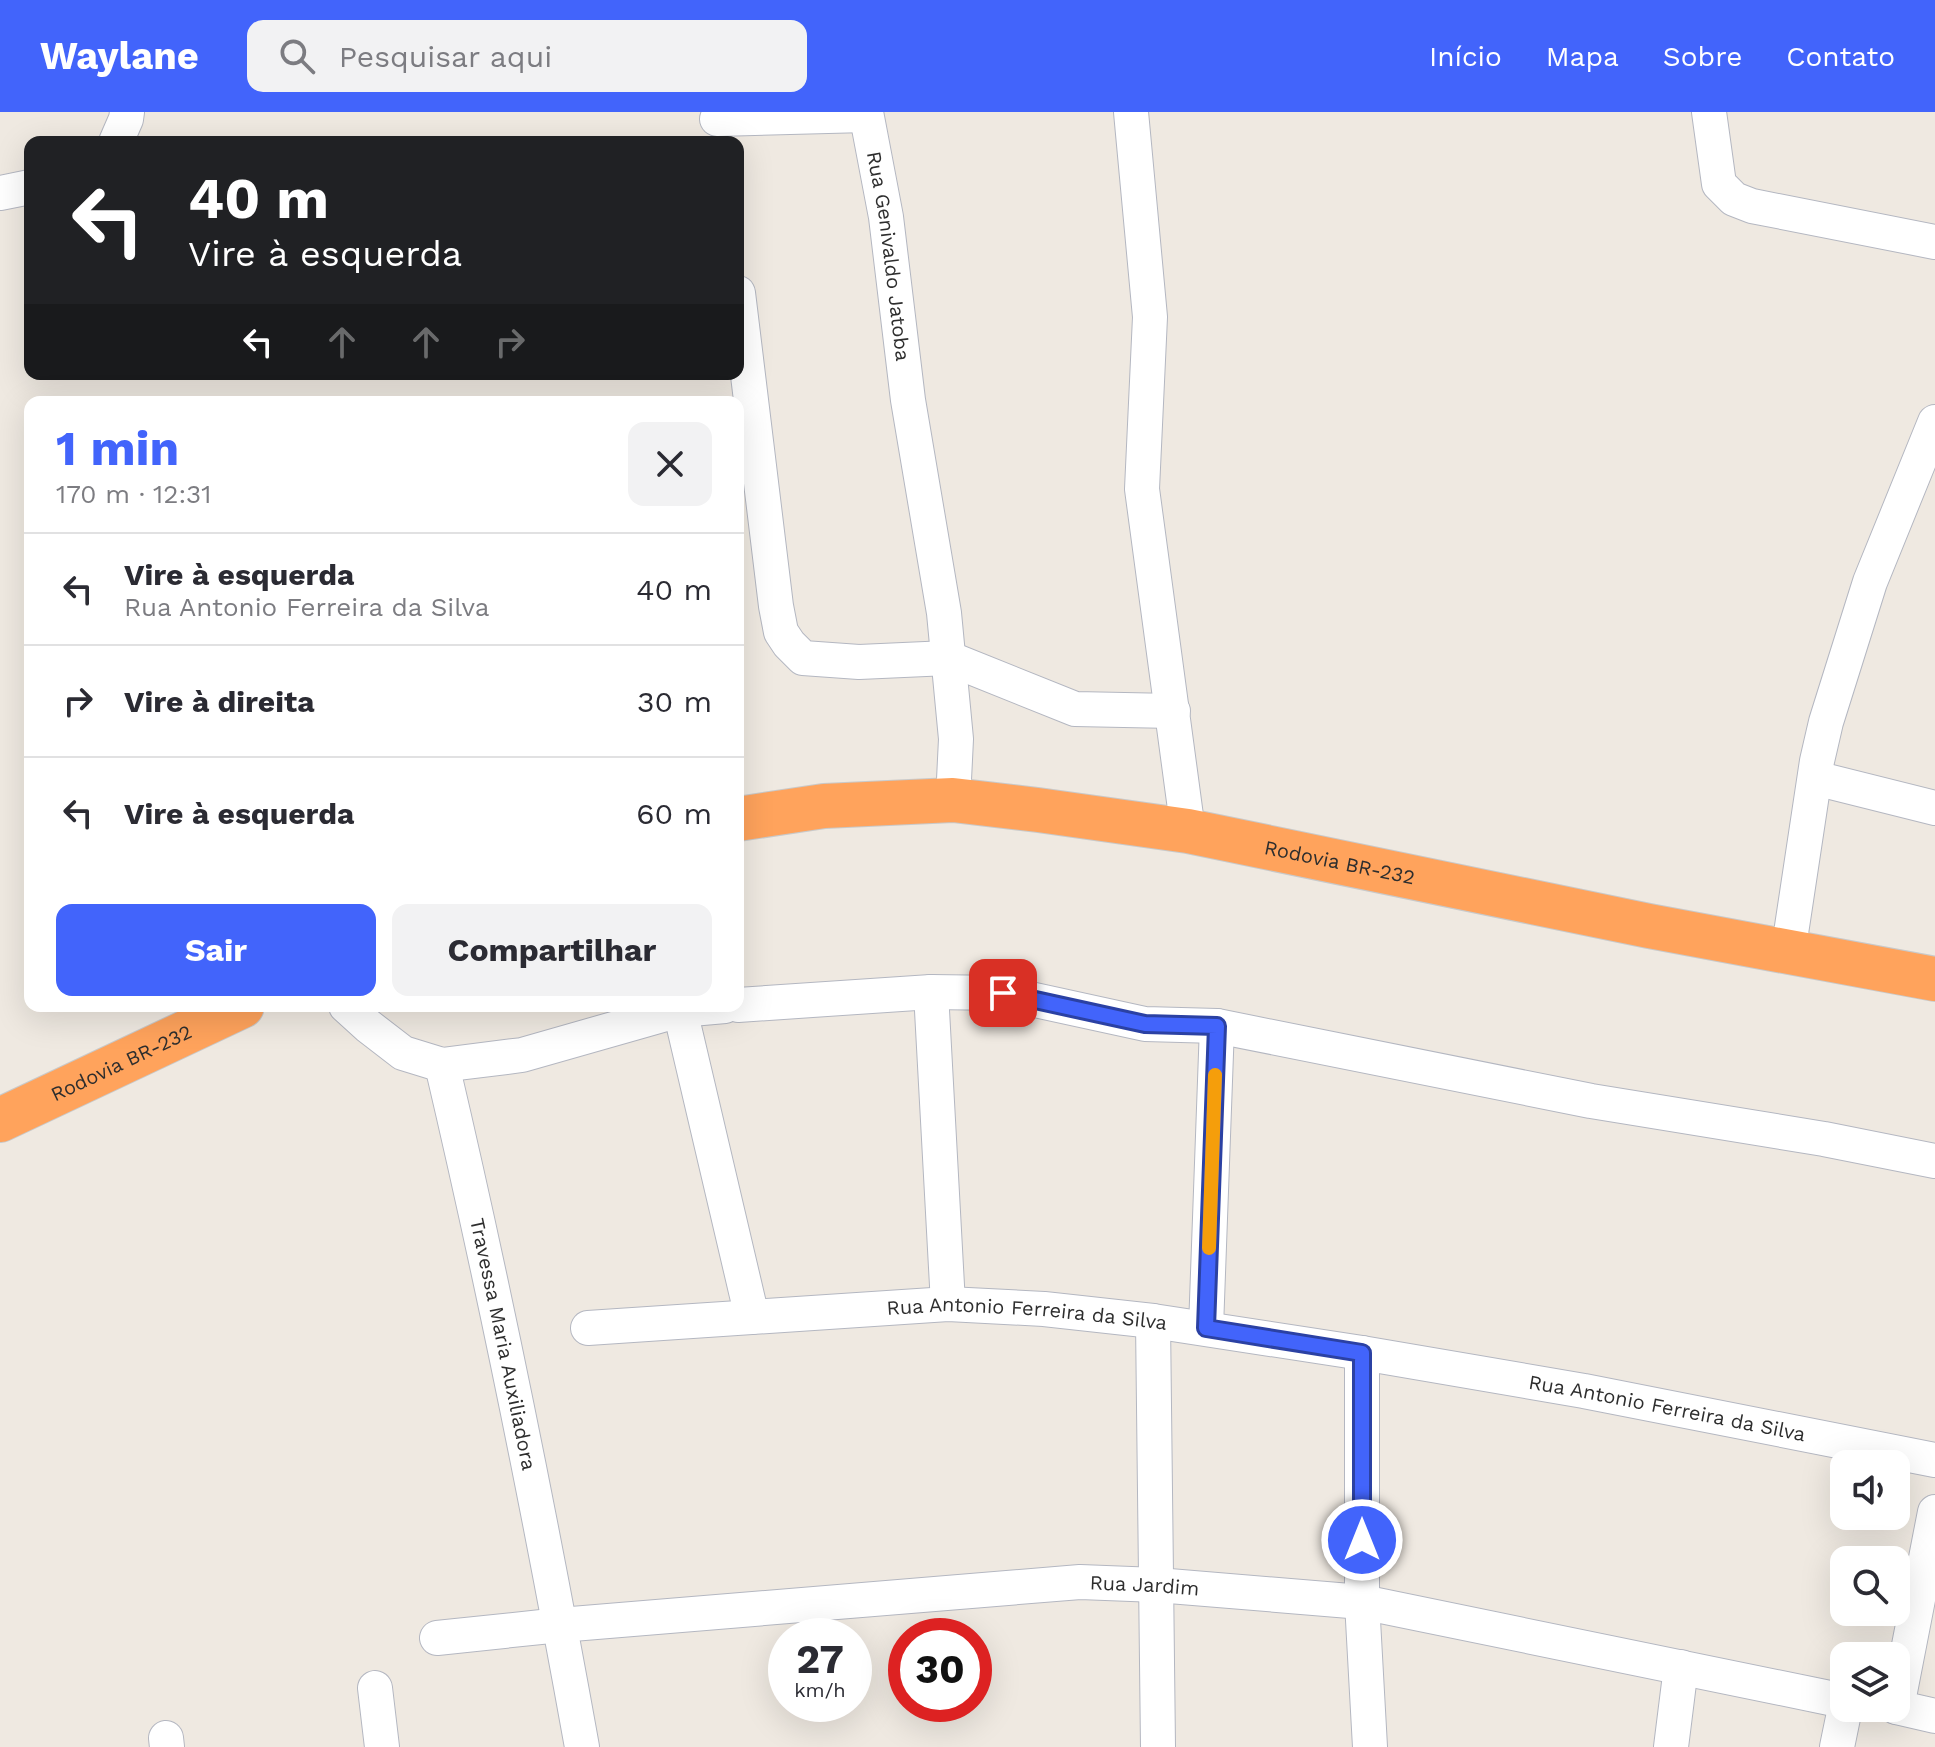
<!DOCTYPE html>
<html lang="pt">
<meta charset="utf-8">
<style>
body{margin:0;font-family:"Work Sans",sans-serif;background:#f2f2f3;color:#2b2b33;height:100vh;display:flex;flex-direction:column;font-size:30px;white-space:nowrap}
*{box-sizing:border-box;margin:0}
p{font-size:26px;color:#7c7c81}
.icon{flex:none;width:44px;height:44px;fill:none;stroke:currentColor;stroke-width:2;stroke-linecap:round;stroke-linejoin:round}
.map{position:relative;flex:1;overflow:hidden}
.panel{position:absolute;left:24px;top:284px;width:720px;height:616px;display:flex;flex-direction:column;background:#fff;border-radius:16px;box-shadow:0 8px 32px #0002}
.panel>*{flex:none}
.banner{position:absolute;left:24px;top:24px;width:720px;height:244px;border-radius:16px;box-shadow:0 8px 32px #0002;background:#202124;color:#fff;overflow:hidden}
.controls{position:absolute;left:1830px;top:1338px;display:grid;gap:16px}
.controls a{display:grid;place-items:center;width:80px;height:80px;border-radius:16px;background:#fff;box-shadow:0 8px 32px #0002;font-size:40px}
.speed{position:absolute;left:768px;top:1506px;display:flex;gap:16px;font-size:40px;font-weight:700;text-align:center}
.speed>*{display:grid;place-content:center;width:104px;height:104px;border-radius:50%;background:#fff;box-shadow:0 8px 32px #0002;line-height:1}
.speed small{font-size:20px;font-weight:400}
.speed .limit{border:12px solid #d22;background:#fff;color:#111}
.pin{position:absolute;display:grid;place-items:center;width:68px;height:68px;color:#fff;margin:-34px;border-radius:16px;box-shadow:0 4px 12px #0006}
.me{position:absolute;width:88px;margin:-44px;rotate:0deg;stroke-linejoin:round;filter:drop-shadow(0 0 6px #0008)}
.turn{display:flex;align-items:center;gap:28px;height:168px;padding:0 32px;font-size:36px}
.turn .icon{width:104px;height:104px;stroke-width:2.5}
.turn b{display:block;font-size:56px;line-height:68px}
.lanes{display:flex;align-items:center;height:76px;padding:0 32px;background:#0003;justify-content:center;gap:40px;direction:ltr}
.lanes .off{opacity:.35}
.round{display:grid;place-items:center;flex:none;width:84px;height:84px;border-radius:16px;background:#f2f2f3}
.head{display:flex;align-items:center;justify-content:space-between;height:136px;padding:0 32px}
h1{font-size:48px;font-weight:700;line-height:60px;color:#4264fb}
.button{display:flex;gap:16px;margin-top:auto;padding:16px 32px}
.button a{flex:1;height:92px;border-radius:16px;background:#4264fb;color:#fff;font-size:32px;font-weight:700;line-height:92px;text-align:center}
.button a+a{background:#f2f2f3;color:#2b2b33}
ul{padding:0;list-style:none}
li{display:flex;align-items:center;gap:24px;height:112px;padding:0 32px;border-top:2px solid #e1e1e2}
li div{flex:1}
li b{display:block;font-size:30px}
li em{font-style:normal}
header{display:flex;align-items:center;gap:48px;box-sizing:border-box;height:112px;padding:0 40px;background:#4264fb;color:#fff}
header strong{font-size:38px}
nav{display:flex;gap:44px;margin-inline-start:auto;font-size:28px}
.search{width:560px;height:72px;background:#f2f2f3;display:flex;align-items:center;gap:20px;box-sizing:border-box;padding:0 28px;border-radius:16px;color:#7c7c81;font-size:30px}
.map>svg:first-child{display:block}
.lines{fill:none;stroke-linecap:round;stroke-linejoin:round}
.street-casing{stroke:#b4b7c1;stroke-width:36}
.highway-casing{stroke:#c9c9c9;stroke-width:46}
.street{stroke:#fff;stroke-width:34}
.highway{stroke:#ffa35c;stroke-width:44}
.route-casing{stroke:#2b41a3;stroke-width:20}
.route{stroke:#4264fb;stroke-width:14}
.slow{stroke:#f59e0b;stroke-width:14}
.labels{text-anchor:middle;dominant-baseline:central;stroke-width:6;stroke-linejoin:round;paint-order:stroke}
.street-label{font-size:20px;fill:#2e2e2e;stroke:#fff}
</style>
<header>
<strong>Waylane</strong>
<div class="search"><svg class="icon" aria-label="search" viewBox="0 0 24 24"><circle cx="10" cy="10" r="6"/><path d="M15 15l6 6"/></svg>Pesquisar aqui</div>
<nav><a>Início</a><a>Mapa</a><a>Sobre</a><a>Contato</a></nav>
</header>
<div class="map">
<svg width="1935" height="1635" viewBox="0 0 1935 1635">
<rect width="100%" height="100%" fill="#efe9e1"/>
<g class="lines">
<defs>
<g id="street">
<path id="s1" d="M866,0l20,105 22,183 36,213 12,126 -3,61"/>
<path d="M1131,0l19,205 -8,172 46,342"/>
<path d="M1709,0l10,72 15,15 18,7 183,36"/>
<path d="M717,7l149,-4"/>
<path d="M116,30l10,-23 1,-7"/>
<path d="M0,81l30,-6"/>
<path d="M738,181l38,313 5,26 8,12 14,14 56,4 89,-4 127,51 98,2"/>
<path d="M1815,666l120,30"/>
<path d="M1788,841l29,-192 9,-39 44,-140 65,-160"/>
<path d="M931,880l17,312"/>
<path d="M738,893l193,-13 72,1 142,31 72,2 374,75 233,38 111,22"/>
<path d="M346,894l22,20 35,27 39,12 80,-10 158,-45 45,-4"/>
<path d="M680,898l72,307"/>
<path id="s2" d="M442,953c53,226 99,454 140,682"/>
<path d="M1153,1209l5,426"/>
<path id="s3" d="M588,1216l360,-24 96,5 109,12 209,32 222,38 351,69"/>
<path d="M1206,1216l11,-302"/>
<path d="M1362,1241v249l8,145"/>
<path id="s4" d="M437,1526l123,-13 520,-43 77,3 205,17 482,99"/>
<path d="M375,1576l7,59"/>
<path d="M1896,1595l39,9"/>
<path d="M1897,1595l38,-195"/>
<path d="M166,1626l1,9"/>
<path d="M1671,1635l10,-80"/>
<path d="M1837,1635l8,-39"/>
</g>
<g id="highway">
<path id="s5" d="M738,707l86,-13 129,-6 85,10 150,21 461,95 286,53"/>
<path id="s6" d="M0,1008l242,-114"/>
</g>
</defs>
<use href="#street" class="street-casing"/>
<use href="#highway" class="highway-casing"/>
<use href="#street" class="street"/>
<use href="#highway" class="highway"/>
</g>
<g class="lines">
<defs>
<path id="route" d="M1003,881l142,31 72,2 -11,302 156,25v187"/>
</defs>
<use href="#route" class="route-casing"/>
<use href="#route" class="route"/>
<path class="slow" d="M1209,1136l6,-173"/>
</g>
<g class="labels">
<g class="street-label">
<text stroke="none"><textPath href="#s1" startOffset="146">Rua Genivaldo Jatoba</textPath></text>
<text stroke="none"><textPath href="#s5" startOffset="608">Rodovia BR-232</textPath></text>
<text stroke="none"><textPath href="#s6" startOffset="134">Rodovia BR-232</textPath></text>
<text stroke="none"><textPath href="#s3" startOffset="440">Rua Antonio Ferreira da Silva</textPath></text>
<text stroke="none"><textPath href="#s2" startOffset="286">Travessa Maria Auxiliadora</textPath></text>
<text stroke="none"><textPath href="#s3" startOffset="1088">Rua Antonio Ferreira da Silva</textPath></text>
<text stroke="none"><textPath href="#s4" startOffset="710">Rua Jardim</textPath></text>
</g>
</g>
</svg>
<div class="controls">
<a><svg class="icon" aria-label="sound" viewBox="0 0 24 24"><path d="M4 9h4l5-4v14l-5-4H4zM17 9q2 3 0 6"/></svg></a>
<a><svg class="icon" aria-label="search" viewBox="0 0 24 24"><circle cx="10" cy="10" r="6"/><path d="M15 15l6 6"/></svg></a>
<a><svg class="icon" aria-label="layers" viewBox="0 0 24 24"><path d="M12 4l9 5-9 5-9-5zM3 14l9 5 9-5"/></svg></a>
</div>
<div class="speed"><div>27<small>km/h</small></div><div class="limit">30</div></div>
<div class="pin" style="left:1003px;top:881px;background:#d93025"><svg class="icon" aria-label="arrive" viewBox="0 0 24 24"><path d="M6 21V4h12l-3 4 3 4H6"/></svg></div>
<svg class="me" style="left:1362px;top:1428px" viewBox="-20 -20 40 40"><circle r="17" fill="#4264fb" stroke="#fff" stroke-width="3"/><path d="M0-11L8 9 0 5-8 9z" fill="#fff"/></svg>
<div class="banner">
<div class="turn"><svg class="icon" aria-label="left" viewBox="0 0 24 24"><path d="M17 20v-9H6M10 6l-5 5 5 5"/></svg><div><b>40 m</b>Vire à esquerda</div></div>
<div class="lanes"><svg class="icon" aria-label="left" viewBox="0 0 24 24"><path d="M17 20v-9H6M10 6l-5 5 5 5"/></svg><svg class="icon off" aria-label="ahead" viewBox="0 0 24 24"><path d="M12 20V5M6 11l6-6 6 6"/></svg><svg class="icon off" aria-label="ahead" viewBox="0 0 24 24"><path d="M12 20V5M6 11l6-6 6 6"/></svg><svg class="icon off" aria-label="right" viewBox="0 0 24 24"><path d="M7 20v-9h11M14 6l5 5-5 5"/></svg></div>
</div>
<section class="panel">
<div class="head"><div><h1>1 min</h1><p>170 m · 12:31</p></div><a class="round"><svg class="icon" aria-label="close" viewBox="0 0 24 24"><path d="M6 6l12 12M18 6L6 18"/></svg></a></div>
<ul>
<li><svg class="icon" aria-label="left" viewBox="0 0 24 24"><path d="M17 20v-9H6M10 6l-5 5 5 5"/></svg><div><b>Vire à esquerda</b><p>Rua Antonio Ferreira da Silva</p></div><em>40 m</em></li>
<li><svg class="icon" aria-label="right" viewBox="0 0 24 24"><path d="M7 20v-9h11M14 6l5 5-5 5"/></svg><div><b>Vire à direita</b></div><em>30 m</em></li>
<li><svg class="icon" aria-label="left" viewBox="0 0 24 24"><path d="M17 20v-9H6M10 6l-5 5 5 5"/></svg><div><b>Vire à esquerda</b></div><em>60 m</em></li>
</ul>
<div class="button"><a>Sair</a><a>Compartilhar</a></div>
</section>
</div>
